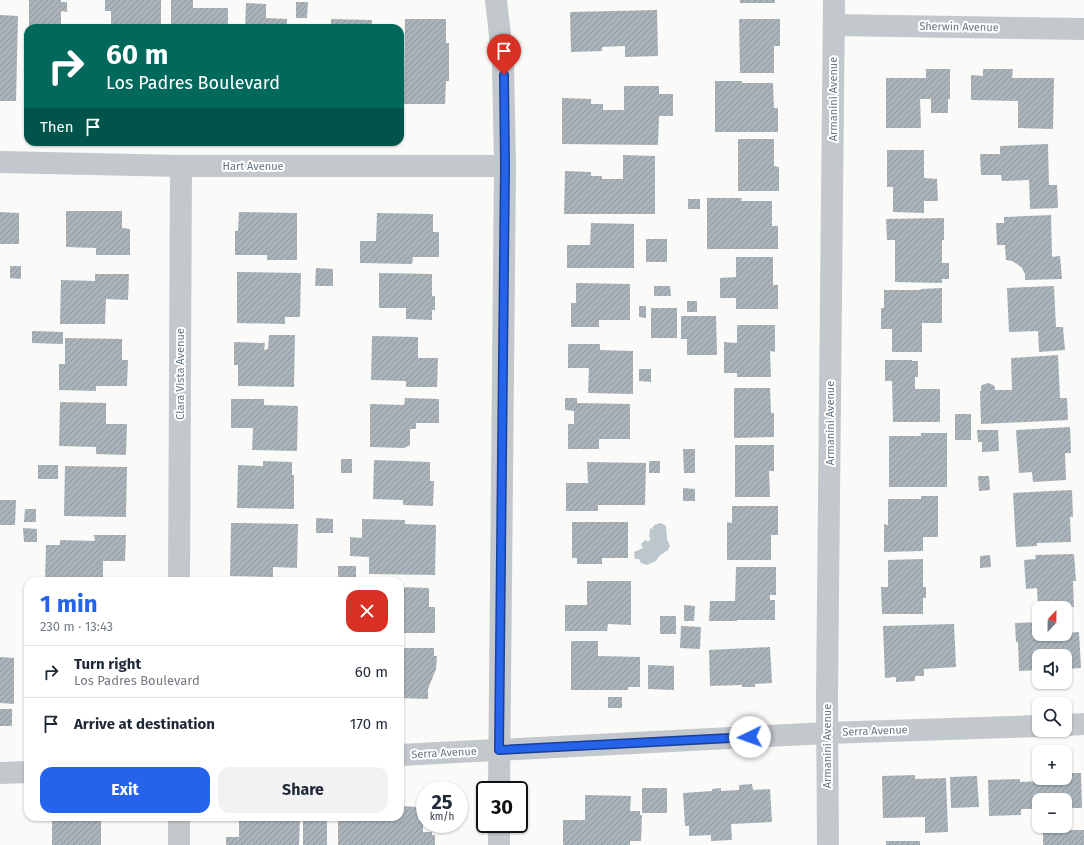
<!DOCTYPE html>
<meta charset="utf-8">
<style>
body{margin:0;font-family:"Fira Sans",sans-serif;background:#f2f2f3;color:#1f2937;height:100vh;display:flex;flex-direction:column;font-size:15px;white-space:nowrap}
*{box-sizing:border-box;margin:0}
p{font-size:13px;color:#747a83}
.icon{flex:none;width:22px;height:22px;fill:none;stroke:currentColor;stroke-width:2;stroke-linecap:round;stroke-linejoin:round}
.map{position:relative;flex:1;overflow:hidden}
.panel{position:absolute;left:24px;top:577px;width:380px;height:244px;display:flex;flex-direction:column;background:#fff;border-radius:12px;box-shadow:0 1px 3px #0004}
.panel>*{flex:none}
.top-card{position:absolute;left:24px;top:24px;width:380px;height:122px;border-radius:12px;box-shadow:0 1px 3px #0004;background:#00695c;color:#fff;overflow:hidden}
.needle{width:26px;rotate:22deg}
.fabs{position:absolute;left:1032px;top:601px;display:grid;gap:8px}
.fabs a{display:grid;place-items:center;width:40px;height:40px;border-radius:8px;background:#fff;box-shadow:0 1px 3px #0004;font-size:20px}
.speed{position:absolute;left:416px;top:781px;display:flex;gap:8px;font-size:20px;font-weight:700;text-align:center}
.speed>*{display:grid;place-content:center;width:52px;height:52px;border-radius:50%;background:#fff;box-shadow:0 1px 3px #0004;line-height:1}
.speed small{font-size:10px;font-weight:400}
.speed .limit{border:2px solid #111;border-radius:6px;background:#fff;color:#111}
.pin{position:absolute;display:grid;place-items:center;width:34px;height:34px;color:#fff;margin:-41px -17px;border-radius:50% 50% 50% 0;rotate:-45deg;box-shadow:0 0 4px #0007}
.pin .icon{rotate:45deg}
.me{position:absolute;width:44px;margin:-22px;rotate:267deg;stroke-linejoin:round;filter:drop-shadow(0 0 3px #0008)}
.turn{display:flex;align-items:center;gap:14px;height:84px;padding:0 16px;font-size:18px}
.turn .icon{width:52px;height:52px;stroke-width:2.5}
.turn b{display:block;font-size:28px;line-height:34px}
.then{display:flex;align-items:center;height:38px;padding:0 16px;background:#0003;gap:8px;font-size:15px}
.round{display:grid;place-items:center;flex:none;width:42px;height:42px;border-radius:12px;background:#f2f2f3}
.summary{display:flex;align-items:center;justify-content:space-between;height:68px;padding:0 16px}
h1{font-size:24px;font-weight:700;line-height:30px;color:#2563eb}
.action{display:flex;gap:8px;margin-top:auto;padding:8px 16px}
.action a{flex:1;height:46px;border-radius:12px;background:#2563eb;color:#fff;font-size:16px;font-weight:700;line-height:46px;text-align:center}
.action a+a{background:#f2f2f3;color:#1f2937}
ul{padding:0;list-style:none}
li{display:flex;align-items:center;gap:12px;height:52px;padding:0 16px;border-top:1px solid #e0e1e3}
li div{flex:1}
li b{display:block;font-size:15px}
li em{font-style:normal}
.map>svg:first-child{display:block}
.water{fill:#bbc7cb}
.building{fill:url(#building-hatch)}
.lines{fill:none;stroke-linecap:round;stroke-linejoin:round}
.minor{stroke:#c3c8cc;stroke-width:22}
.tertiary{stroke:#c3c8cc;stroke-width:22}
.route-casing{stroke:#184099;stroke-width:10}
.route{stroke:#2563eb;stroke-width:7}
.labels{text-anchor:middle;dominant-baseline:central;stroke-width:4;stroke-linejoin:round;paint-order:stroke}
.street-label{font-size:11px;fill:#657683;stroke:#fff}
</style>
<div class="map">
<svg width="1084" height="845" viewBox="0 0 1084 845">
<defs>
<pattern id="building-hatch" width="6" height="6" patternUnits="userSpaceOnUse"><rect width="6" height="6" fill="#aab3b9"/><path d="M-1 1l2-2M0 6l6-6M5 7l2-2" fill="none" stroke="#8e969c"/></pattern>
</defs>
<rect width="100%" height="100%" fill="#fafaf8"/>
<path class="water" d="M661,523l5,3 1,13 3,7 -2,4 -9,6 -3,5 -9,4 -6,-2 -2,-4h-4l-1,-7 9,-4 -2,-4 3,-3 2,-1 2,2 3,-4 -2,-1 1,-9 2,1c2,-5 4,-5 9,-6z"/>
<g class="building">
<path d="M29,0h32v2h6v10l-6,-1v17h-32z"/>
<path d="M105,0h56v28h-50v-17h-6z"/>
<path d="M171,0h22v8h35v20h-57z"/>
<rect x="740" y="0" width="35" height="3"/>
<path d="M296,2h12l-1,16h-11z"/>
<path d="M246,3l20,1v14l21,1v9h-42z"/>
<path d="M657,10l1,46 -33,1v-11l-23,1v4l-31,1 -1,-40z"/>
<path d="M0,15l18,1 -2,85h-16z"/>
<path d="M331,19l41,1v8h-41z"/>
<path d="M405,19h41v24h3v38h-3l-1,23h-41z"/>
<path d="M739,19h41v27h-6v27h-34z"/>
<path d="M926,69h24v30h-2v14h-17v-14h-11l1,29h-35v-50h40z"/>
<path d="M983,69h30l-1,9h42l-1,51 -35,-1v-27l-47,-1v-25l12,1z"/>
<path d="M715,81h27v2h31l1,25h4v24h-63z"/>
<path d="M624,86h35v8h14v22h-14l-1,29 -96,-1v-46l29,1v5h12v6h21z"/>
<path d="M738,139h36v27l5,1v24h-41z"/>
<path d="M1048,144l1,41h8l1,23 -28,1 -1,-29 -27,1 -1,-6h-20l-1,-21h20v-8z"/>
<path d="M887,150h37v28l13,1 1,22h-14v12l-31,-1v-25h-6z"/>
<path d="M623,155l32,1v58h-91l1,-43 26,1v4h11v3h21z"/>
<path d="M707,198h35l-1,3h31v25h6v23h-71z"/>
<rect x="688" y="199" width="12" height="10"/>
<path d="M66,211h56v17l8,1v26h-34v-7l-30,-1z"/>
<path d="M0,212l19,1v31h-19z"/>
<path d="M239,212l58,1v47h-30v-5h-32v-24h3z"/>
<path d="M377,213l56,1v18h6v25h-26l-1,7 -52,-1v-22h16z"/>
<path d="M1051,215l1,42 8,-1 2,23 -37,1v-6l-3,-6 -5,-4 -5,-3 -6,-1 -1,-15h-8l-1,-22h8v-6z"/>
<path d="M944,218v22h-2v23h7v16h-7v4l-47,-1v-42h-8l-1,-21z"/>
<path d="M591,223l43,1v44h-67v-23h23z"/>
<rect x="646" y="239" width="21" height="23"/>
<path d="M736,257h37v28h5v24h-42v-11h-16v-20l16,-1z"/>
<path d="M10,266h11v13l-11,-1z"/>
<path d="M316,268l17,1v17h-18z"/>
<path d="M237,272l64,1 -1,44h-15v7l-48,-1z"/>
<path d="M379,273l53,1v22h3v14h-3v10l-26,-1v-11h-27z"/>
<path d="M95,274h34l-1,26 -22,-1 -1,25h-45l1,-44 34,1z"/>
<path d="M576,283l54,1v36h-31v7h-28v-24h5z"/>
<path d="M654,286h16l1,10h-17z"/>
<path d="M1054,286l2,41h7l2,23 -26,2 -1,-21 -29,1 -2,-44z"/>
<path d="M942,288v35h-20v29h-30v-23h-11v-21h3v-18h37v-1z"/>
<rect x="687" y="301" width="10" height="11"/>
<path d="M639,306h7v12l-7,-1z"/>
<rect x="651" y="308" width="26" height="30"/>
<path d="M681,316h35l1,39h-30v-16h-6z"/>
<path d="M737,325h38v27l-5,-1 1,26h-34v-4h-13v-31l13,1z"/>
<path d="M32,331l31,1v12l-31,-1z"/>
<path d="M269,335h26l-1,52 -56,-1v-21h-4v-23l31,1 -1,7 4,-1z"/>
<path d="M372,336l46,1v21h20l-1,29h-31v-6l-35,-1z"/>
<path d="M65,338l57,1v21h6l-1,26h-31v5l-37,-1v-26h6z"/>
<path d="M568,344h32v6l33,1v43l-45,-1 1,-25h-21z"/>
<path d="M1058,355l2,43h7l1,22 -87,4 -1,-33h1v-4l1,-2 6,-2 5,2 2,2v3h17l-1,-32z"/>
<path d="M885,360h27v1h6v16h-3v12h25v33h-47l-1,-41h-7z"/>
<path d="M639,369h12v13l-12,-1z"/>
<path d="M734,388h36l1,25h3v24l-40,1z"/>
<path d="M405,398l34,1v24h-23v6h-6v16l-6,3 -34,-1v-43l34,1z"/>
<path d="M565,398h12v5l53,1v35h-31v10h-31v-25h6v-13l-9,-1z"/>
<path d="M231,399h33v6l34,1 -1,45 -45,-1 1,-22h-22z"/>
<path d="M60,402l46,1v21h21l-1,31 -30,-1v-7l-37,-1z"/>
<rect x="955" y="414" width="16" height="26"/>
<path d="M1070,427l1,26h-6l1,27 -33,2 -1,-10 -13,1 -3,-43z"/>
<path d="M977,430h21l1,21 -17,1v-10h-4z"/>
<path d="M921,433h26v54h-58v-51h32z"/>
<path d="M735,445h39v26h-5l1,26h-35z"/>
<path d="M683,449h12v24h-11z"/>
<rect x="341" y="459" width="11" height="14"/>
<path d="M374,460l56,2v19h4l-1,25 -30,-1v-5l-30,-1z"/>
<path d="M263,461l29,1v13h2v34l-57,-1 1,-43 25,1z"/>
<rect x="649" y="461" width="11" height="12"/>
<path d="M587,462l59,1 -1,42h-47v6h-32v-28h22z"/>
<rect x="38" y="465" width="20" height="14"/>
<path d="M65,466l62,1 -1,50 -62,-1z"/>
<path d="M978,476h11l1,14 -11,1z"/>
<path d="M683,488l12,1v12h-12z"/>
<path d="M1072,490l1,27h-3l1,25 -34,1v3l-21,1 -3,-54z"/>
<path d="M921,496h17v41h-15v14l-39,1v-28l4,1v-26h33z"/>
<path d="M0,500h16l-1,25h-15z"/>
<path d="M732,506h46v29h-7v25h-44v-38l5,1z"/>
<path d="M25,509h11v13h-12z"/>
<path d="M316,518l17,1v14h-17z"/>
<path d="M362,519l43,1v4l31,1 -1,50 -66,-1v-17l-19,-1v-19l12,1z"/>
<path d="M572,522h56v36h-26v6h-25v-6h-5z"/>
<path d="M231,523l67,1 -1,44 -24,-1v10l-43,-1z"/>
<path d="M23,528l14,1v13h-13z"/>
<path d="M94,535h32l-1,26h-22v20h-58l1,-36h14v-5l35,1z"/>
<path d="M1074,554l2,27h-3l1,26 -36,1 -1,-20 -11,1 -2,-29 12,-1 -1,-4z"/>
<path d="M990,555l1,12 -11,1v-12z"/>
<path d="M923,559v28h3v11h-3v16h-41l-1,-27h7v-27z"/>
<rect x="338" y="566" width="18" height="14"/>
<path d="M736,567h40v28h-6v5h5v20h-38v1h-28l1,-20h25z"/>
<path d="M587,581h44v44l-23,-1 -1,7h-42v-26h22z"/>
<path d="M400,587l29,1v19h6v26h-32v-10h-3z"/>
<path d="M684,605l11,1 -1,15h-10z"/>
<rect x="660" y="616" width="16" height="18"/>
<path d="M1039,622v12h26v-1l14,-1 2,36 -16,1v-13h-26v14l-20,1 -1,-29h-2l-1,-19z"/>
<path d="M954,624l2,43 -32,2v7h-9v5l-19,1v-5l-11,1 -2,-52z"/>
<path d="M681,626l20,1 -1,22 -20,-1z"/>
<path d="M571,641h27v15l42,1v30h-12v3h-57z"/>
<path d="M770,647l2,36 -17,1v3h-13v-2l-32,1 -1,-36z"/>
<path d="M400,648h34v8h3l-1,13 -8,20v10l-28,-1z"/>
<path d="M0,657l14,1v46l-14,-1z"/>
<path d="M648,665l26,1v24l-26,-1z"/>
<rect x="608" y="697" width="14" height="11"/>
<rect x="0" y="709" width="12" height="17"/>
<path d="M1065,773h16l1,35h-17v-8h-26v9h-18v6l-32,1 -1,-36 32,-1v3l22,-1v-3h23z"/>
<path d="M915,775v4l31,-1 2,54 -23,1v-16l-42,1 -1,-42z"/>
<path d="M977,776l2,31 -28,1 -1,-31z"/>
<path d="M752,784l1,6 17,-1 2,33 -41,2 1,16 -21,1v-6l-22,1v-10h-4l-2,-33 29,-2v-2l9,-1v3l18,-1v-5z"/>
<rect x="642" y="788" width="25" height="25"/>
<path d="M585,795l46,1 -1,15h10v4h2l-1,26h-11v4h-67v-25h22z"/>
<path d="M400,806l19,1 -1,13h5v12h9v3h3v10h-97v-28h62z"/>
<path d="M239,817h61l-1,28h-73v-8h13z"/>
<rect x="303" y="817" width="24" height="28"/>
<path d="M52,820l49,1v24h-49z"/>
<rect x="1043" y="830" width="41" height="15"/>
<rect x="886" y="841" width="34" height="4"/>
</g>
<g class="lines">
<g class="minor">
<path d="M834,25l250,4"/>
<path d="M0,162l181,4h324"/>
<path d="M179,581l2,-415"/>
<path d="M1065,725l19,-1"/>
<path d="M400,755l427,-22 212,-7"/>
<path d="M0,773l28,-1"/>
<path d="M179,845v-28"/>
<path d="M828,845l-1,-148 7,-697"/>
</g>
<g class="tertiary">
<path d="M496,0l7,62 2,104 -6,624"/>
<path d="M499,845v-21"/>
</g>
</g>
<g class="lines">
<defs>
<path id="route" d="M504,75l1,91 -6,584 251,-13"/>
</defs>
<use href="#route" class="route-casing"/>
<use href="#route" class="route"/>
</g>
<g class="labels">
<g class="street-label">
<text transform="translate(959 27) rotate(1)">Sherwin Avenue</text>
<text transform="translate(833 99) rotate(-90)">Armanini Avenue</text>
<text x="253" y="166">Hart Avenue</text>
<text transform="translate(180 374) rotate(-90)">Clara Vista Avenue</text>
<text transform="translate(830 423) rotate(-90)">Armanini Avenue</text>
<text transform="translate(875 731) rotate(-2)">Serra Avenue</text>
<text transform="translate(827 746) rotate(-90)">Armanini Avenue</text>
<text transform="translate(444 753) rotate(-3)">Serra Avenue</text>
</g>
</g>
</svg>
<div class="fabs">
<a><svg class="needle" viewBox="-14 -14 28 28"><path d="M0-13l5 13h-10z" fill="#e53935"/><path d="M0 13l5-13h-10z" fill="#747a83"/></svg></a>
<a><svg class="icon" aria-label="sound" viewBox="0 0 24 24"><path d="M4 9h4l5-4v14l-5-4H4zM17 9q2 3 0 6"/></svg></a>
<a><svg class="icon" aria-label="search" viewBox="0 0 24 24"><circle cx="10" cy="10" r="6"/><path d="M15 15l6 6"/></svg></a>
<a>+</a>
<a>−</a>
</div>
<div class="speed"><div>25<small>km/h</small></div><div class="limit">30</div></div>
<div class="pin" style="left:504px;top:75px;background:#d93025"><svg class="icon" aria-label="arrive" viewBox="0 0 24 24"><path d="M6 21V4h12l-3 4 3 4H6"/></svg></div>
<svg class="me" style="left:750px;top:737px" viewBox="-20 -20 40 40"><circle r="19" fill="#fff"/><path d="M0-13L10 11 0 6-10 11z" fill="#2563eb"/></svg>
<div class="top-card">
<div class="turn"><svg class="icon" aria-label="right" viewBox="0 0 24 24"><path d="M7 20v-9h11M14 6l5 5-5 5"/></svg><div><b>60 m</b>Los Padres Boulevard</div></div>
<div class="then">Then<svg class="icon" aria-label="arrive" viewBox="0 0 24 24"><path d="M6 21V4h12l-3 4 3 4H6"/></svg></div>
</div>
<section class="panel">
<div class="summary"><div><h1>1 min</h1><p>230 m · 13:43</p></div><a class="round" style="background:#d93025;color:#fff"><svg class="icon" aria-label="close" viewBox="0 0 24 24"><path d="M6 6l12 12M18 6L6 18"/></svg></a></div>
<ul>
<li><svg class="icon" aria-label="right" viewBox="0 0 24 24"><path d="M7 20v-9h11M14 6l5 5-5 5"/></svg><div><b>Turn right</b><p>Los Padres Boulevard</p></div><em>60 m</em></li>
<li><svg class="icon" aria-label="arrive" viewBox="0 0 24 24"><path d="M6 21V4h12l-3 4 3 4H6"/></svg><div><b>Arrive at destination</b></div><em>170 m</em></li>
</ul>
<div class="action"><a>Exit</a><a>Share</a></div>
</section>
</div>
